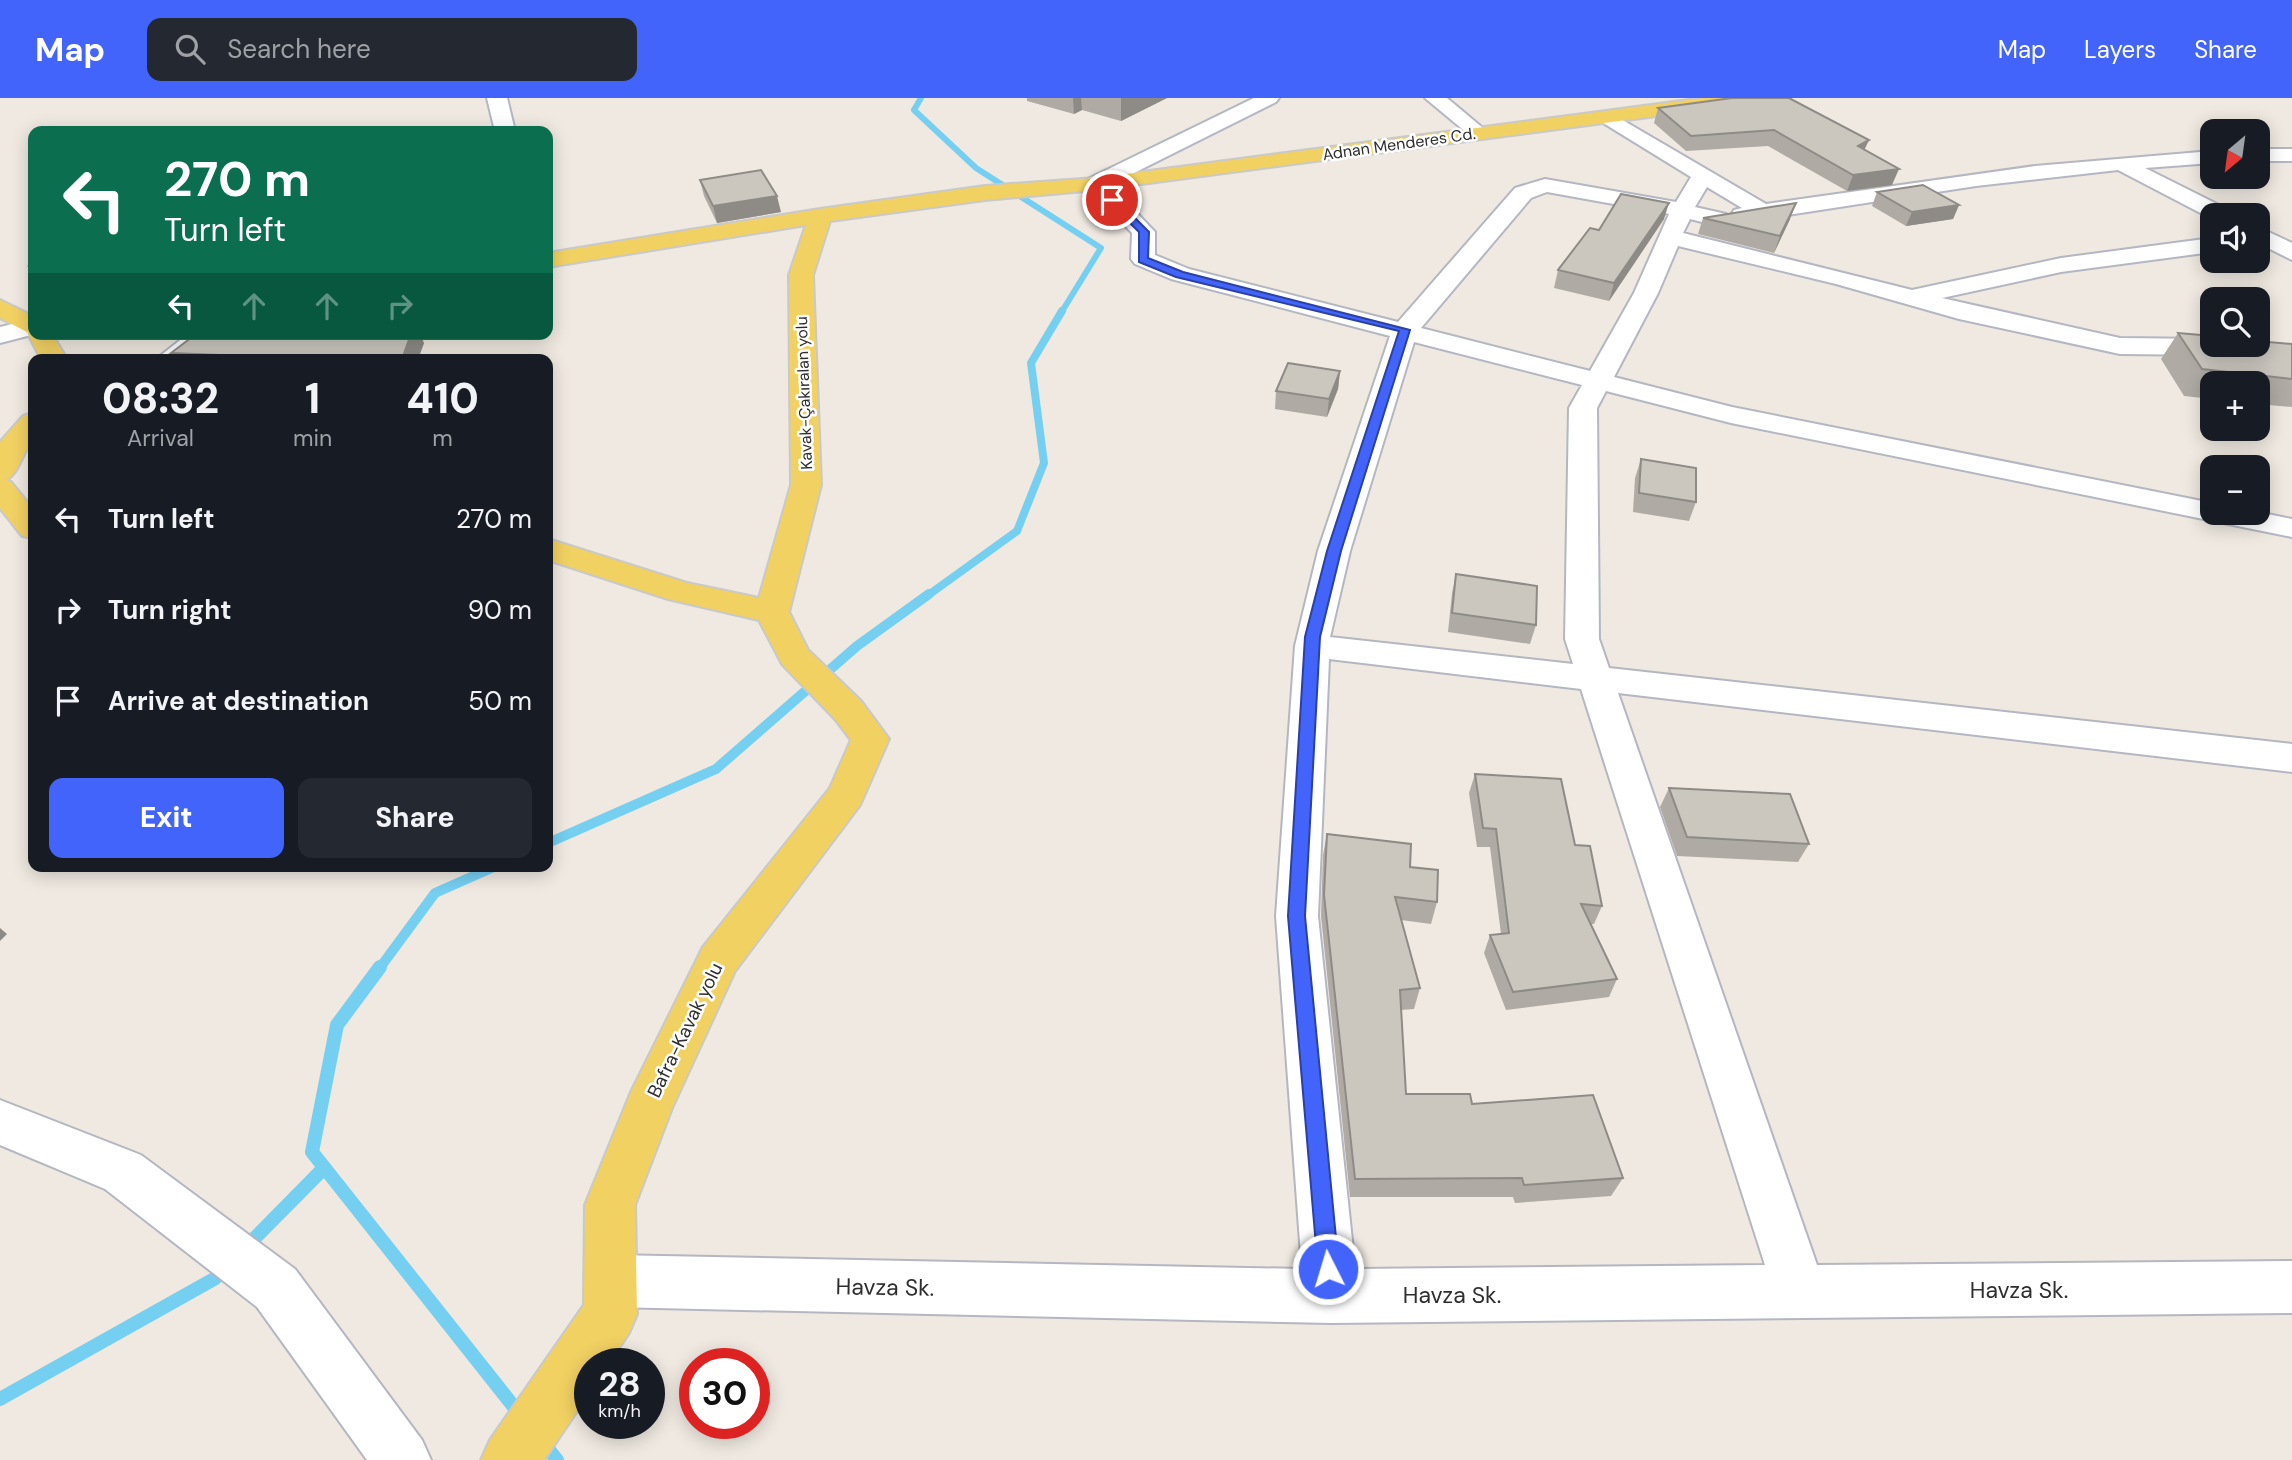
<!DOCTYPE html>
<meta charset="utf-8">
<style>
body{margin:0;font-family:"DM Sans",sans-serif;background:#242831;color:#f1f3f6;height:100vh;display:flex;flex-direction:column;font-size:26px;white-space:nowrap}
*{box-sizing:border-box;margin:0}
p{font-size:23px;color:#9ea1a6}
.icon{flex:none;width:38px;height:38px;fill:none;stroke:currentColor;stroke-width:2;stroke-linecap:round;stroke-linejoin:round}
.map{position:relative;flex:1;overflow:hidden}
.details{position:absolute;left:28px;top:256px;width:525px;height:518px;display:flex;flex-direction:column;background:#171b24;border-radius:14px;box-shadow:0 4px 18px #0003}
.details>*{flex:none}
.top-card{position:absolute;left:28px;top:28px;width:525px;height:214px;border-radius:14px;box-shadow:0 4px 18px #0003;background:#0b6e4f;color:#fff;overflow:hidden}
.needle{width:46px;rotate:209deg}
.tools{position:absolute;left:2200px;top:21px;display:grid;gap:14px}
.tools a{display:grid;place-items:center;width:70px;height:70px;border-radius:14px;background:#171b24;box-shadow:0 4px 18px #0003;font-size:35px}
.speed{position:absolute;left:574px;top:1250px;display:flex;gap:14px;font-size:35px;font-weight:700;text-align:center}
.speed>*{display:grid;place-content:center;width:91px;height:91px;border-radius:50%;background:#171b24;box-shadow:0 4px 18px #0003;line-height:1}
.speed small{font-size:18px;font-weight:400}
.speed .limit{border:10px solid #d22;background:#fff;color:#111}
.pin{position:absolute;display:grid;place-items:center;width:60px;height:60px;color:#fff;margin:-30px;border:4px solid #fff;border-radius:50%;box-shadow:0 2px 7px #0007}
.me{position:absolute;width:77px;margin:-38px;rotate:355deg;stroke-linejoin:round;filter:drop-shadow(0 0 5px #0008)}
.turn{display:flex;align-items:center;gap:24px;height:147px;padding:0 21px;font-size:32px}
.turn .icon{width:91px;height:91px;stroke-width:2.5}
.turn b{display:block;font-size:49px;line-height:60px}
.lanes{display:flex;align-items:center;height:66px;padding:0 21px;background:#0003;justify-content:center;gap:35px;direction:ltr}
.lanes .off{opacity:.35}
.eta{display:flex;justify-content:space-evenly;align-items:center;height:119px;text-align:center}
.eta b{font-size:42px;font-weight:800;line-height:49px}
.button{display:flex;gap:14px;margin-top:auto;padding:14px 21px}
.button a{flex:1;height:80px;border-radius:14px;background:#4264fb;color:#fff;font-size:28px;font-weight:800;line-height:80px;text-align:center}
.button a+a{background:#242831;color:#f1f3f6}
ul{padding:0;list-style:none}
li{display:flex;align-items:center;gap:21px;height:91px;padding:0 21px}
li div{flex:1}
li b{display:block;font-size:26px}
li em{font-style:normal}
header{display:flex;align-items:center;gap:42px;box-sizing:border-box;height:98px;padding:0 35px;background:#4264fb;color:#fff}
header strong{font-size:33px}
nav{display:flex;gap:38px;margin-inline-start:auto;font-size:24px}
.search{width:490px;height:63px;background:#242831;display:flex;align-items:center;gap:18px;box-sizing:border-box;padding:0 24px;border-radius:14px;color:#9ea1a6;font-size:26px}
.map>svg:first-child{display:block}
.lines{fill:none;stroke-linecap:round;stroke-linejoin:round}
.stream-far3{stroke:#75cff0;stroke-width:6}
.stream-far2{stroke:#75cff0;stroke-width:8}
.stream-far1{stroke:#75cff0;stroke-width:10}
.stream{stroke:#75cff0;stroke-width:14}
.minor-casing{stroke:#b4b7c1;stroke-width:4}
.major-casing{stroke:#c9c9c9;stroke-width:4}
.minor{fill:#fff;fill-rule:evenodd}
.major{fill:#f2d163;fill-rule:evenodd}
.wall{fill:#afaba4}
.shaded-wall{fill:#8e8b86}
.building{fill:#cbc7bf;stroke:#8e8b86;stroke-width:2}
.route{fill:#4264fb;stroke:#2b41a3;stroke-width:2}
.labels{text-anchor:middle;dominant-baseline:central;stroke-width:5;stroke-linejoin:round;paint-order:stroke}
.far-street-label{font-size:16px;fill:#2e2e2e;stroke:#fff}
.street-label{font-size:19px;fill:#2e2e2e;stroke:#fff}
.near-street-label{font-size:23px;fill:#2e2e2e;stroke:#fff}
</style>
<header>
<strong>Map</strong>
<div class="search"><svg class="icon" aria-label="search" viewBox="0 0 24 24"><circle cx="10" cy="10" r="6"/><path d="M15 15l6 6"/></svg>Search here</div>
<nav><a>Map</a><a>Layers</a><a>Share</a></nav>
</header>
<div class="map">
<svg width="2292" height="1362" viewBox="0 0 2292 1362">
<rect width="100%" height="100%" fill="#efe9e1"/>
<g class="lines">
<path class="stream-far3" d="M921,0l-7,12 62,58 125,80 -40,65"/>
<path class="stream-far2" d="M927,498l90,-65 27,-68 -13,-100 31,-52"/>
<g class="stream-far1">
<path d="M548,745l168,-74 141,-123 72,-52"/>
<path d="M379,871l56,-76 61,-27"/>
</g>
<g class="stream">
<path d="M380,869l-43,58 -25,127 210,265"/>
<path d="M245,1150l79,-80"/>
<path d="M0,1301l214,-120 13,-12"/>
<path d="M541,1342l16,20"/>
</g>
<defs>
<g id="minor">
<path d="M487,0h20l8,33h-20z"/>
<path d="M1254,0h25l-3,4 -166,83 45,47v23l34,14 209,53 117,-134 30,-9 131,23 15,-25 -91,-56 -3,-4 3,-4 7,-2 159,93 269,-38 177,-15v12l-67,5 84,42 3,5h-20v4l-94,-49 -142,16 -234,36 -8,-2 -3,-5 3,-5 8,-2 -35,-21 -12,20 31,7 3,5 -3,5 -8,2 -28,-7 -7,14 229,57 149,-32 151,-20v14l-151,20 -119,26 178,40 92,1v6l46,-1 34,4v16l-76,-9 -96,-1 -161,-35 -123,-35 -158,-38 -20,47 -44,84 118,30 480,96v10l46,-1 34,7v18l-561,-114 -125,-32 -9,17 2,231 10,29 683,76v28l-674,-79 199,572 475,-4v52l-961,10 -719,-16 -19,-7 -7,-19 7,-19 19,-7 690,14 -26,-353 19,-270 23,-95 72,-215 -219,-57 -36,-15 -4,-5 1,-26 -47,-49 3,-5zM1547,94l122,22 -35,79 -44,78 -169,-43 110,-130zM1414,244l168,43 -13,23 -4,231 8,25 -243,-27 20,-86zM1329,561l252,30 184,576 -410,4 -37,-353z"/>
<path d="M1425,0h22l43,36 -3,4h-14z"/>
<rect x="2258" y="51" width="34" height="12"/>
<path d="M2258,129l34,16v17l-34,-17z"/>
<path d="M33,221l2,15 -35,9v-16z"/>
<path d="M188,236h26c-18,27 -28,25 -58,25z"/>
<path d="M0,1002l141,55 154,114 127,171 9,20h-64l-110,-153 -152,-118 -105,-44z"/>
</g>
<g id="major">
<path d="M1704,0h54l-10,6 -652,86 -111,10 -155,21 -17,54 8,210 -32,127 19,38 53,51 28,38 -29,66 -125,166 -63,137 -37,97 2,109 -8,19 -20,30h-19v29l-46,68h-63l9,-20 94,-135 1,-100 46,-113 72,-145 127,-159 21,-48 -16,-21 -53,-55 -23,-44 -91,-21 -120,-39v-21l139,44 72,15 32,-113 -2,-210 17,-50 -258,42v-14l272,-44 165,-23 111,-8z"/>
<path d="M0,202l33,16v18h19l15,25h-26l-14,-27 -27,-14z"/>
<path d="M33,315v26c-10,12 -14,35 -27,41l5,2 22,27v29l-11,-2 -22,-28v-66l23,-26z"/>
</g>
</defs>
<use href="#minor" class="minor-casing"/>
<use href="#major" class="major-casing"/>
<use href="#minor" class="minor"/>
<use href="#major" class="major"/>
</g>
<g class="wall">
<path d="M1027,0h140l-46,23 -39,-11 -8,4 -47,-13z"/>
<path d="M1732,0l132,52 28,35 -45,6 -79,-45 -82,5 -32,-28 4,-15z"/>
<path d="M700,82l81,32 -64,11 -13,-27z"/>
<path d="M1877,94l82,13 -6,14 -47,7 -34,-20z"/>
<path d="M1703,120l87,1 -16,34 -76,-19z"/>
<path d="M1664,121l-55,82 -55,-13 4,-18 41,-40z"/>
<path d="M33,164v13l-6,-9z"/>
<path d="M2178,235l114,11v63l-34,-3v-21h-46v16l-28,-3 -23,-37z"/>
<path d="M424,245l-6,16h-243l-4,-6z"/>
<path d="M1340,273l-2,18 -11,28 -52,-8 1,-18z"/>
<path d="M1641,361l55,43 -7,19 -56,-9 2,-34z"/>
<path d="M1456,476l80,51 -6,19 -82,-12 4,-39z"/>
<path d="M1475,676l100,71 27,61 -8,18h-3l26,55 -8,18 -103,13 -22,-57 6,-18 11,-1 -11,-87h-13l-8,-54z"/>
<path d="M1669,690l140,56 -11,18 -121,-6 -17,-49z"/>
<path d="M1327,736l83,33 27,35 -6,22 -30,-4 19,68 -6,21 -13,1 5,84 66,10 151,74 -12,18 -96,7 -2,-6h-163l-29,-281 2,-61z"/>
</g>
<g class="shaded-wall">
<path d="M1073,0h8l1,12 -8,4z"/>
<path d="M1121,0h46l-46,23z"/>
<path d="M1869,42l-7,15 -4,-9z"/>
<path d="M1899,71l-7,16 -45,6 6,-16z"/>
<path d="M777,98l4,16 -64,11 -4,-17z"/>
<path d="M1669,105l-5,16 -55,82 5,-18z"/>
<path d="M1796,105l-6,16 -16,34 6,-17z"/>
<path d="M1959,107l-6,14 -47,7 6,-14z"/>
<path d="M402,236h18l4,9 -6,16h-16z"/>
<path d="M1340,273l-2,18 -11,28 2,-18z"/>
<path d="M0,830l7,6 -7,7z"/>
</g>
<g class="building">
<path d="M1732,0h57l80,42 -11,6 41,23 -46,6 -79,-45 -83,6 -33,-28z"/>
<path d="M761,72l16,26 -64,10 -13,-26z"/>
<path d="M1923,87l36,20 -47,7 -35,-20z"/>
<path d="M1621,96l48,9 -55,80 -56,-13 32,-42 9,2z"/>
<path d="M1796,105l-16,33 -77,-18z"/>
<path d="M2178,235l34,3v9h46v-4l34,3v35l-90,-10z"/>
<path d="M196,236h215l-9,25h-81l-150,-6z"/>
<path d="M1288,265l52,8 -11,28 -53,-8z"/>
<path d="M1641,361l55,9v34l-57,-9z"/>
<path d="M1456,476l81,12 -1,39 -84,-12z"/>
<path d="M1475,676l86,5 14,66 15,1 12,60 -21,-2 36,75 -104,13 -23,-57 19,-2 -13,-104 -13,-1z"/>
<path d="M1669,690l121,6 19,50 -122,-7z"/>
<path d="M1327,736l84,10 -1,23 28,3 -1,32 -42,-5 25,91 -20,2 6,104h64l2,10 121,-9 30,83 -99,7 -2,-7 -167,1 -31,-284z"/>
</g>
<path class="route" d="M1109,100h6l34,34 -1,26 35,14 227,58 -69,221 -21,86 -15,279 34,353 -3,7 -8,3 -7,-3 -3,-7 -30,-353 17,-279 22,-86 72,-220 -223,-54 -37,-15v-30l-30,-30z"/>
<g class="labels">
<g class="far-street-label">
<text transform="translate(1399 46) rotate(-8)">Adnan Menderes Cd.</text>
<text transform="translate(804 295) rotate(-92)">Kavak-Çakıralan yolu</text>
</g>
<g class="street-label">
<text transform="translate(685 932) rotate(-64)">Bafra-Kavak yolu</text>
</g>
<g class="near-street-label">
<text transform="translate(885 1189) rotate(1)">Havza Sk.</text>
<text x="2019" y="1192">Havza Sk.</text>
<text x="1452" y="1197">Havza Sk.</text>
</g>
</g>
</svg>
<div class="tools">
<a><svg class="needle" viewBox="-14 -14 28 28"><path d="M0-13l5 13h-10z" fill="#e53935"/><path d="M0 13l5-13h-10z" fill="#9ea1a6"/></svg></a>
<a><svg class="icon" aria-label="sound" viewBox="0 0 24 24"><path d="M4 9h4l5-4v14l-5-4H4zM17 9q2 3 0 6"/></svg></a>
<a><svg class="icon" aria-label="search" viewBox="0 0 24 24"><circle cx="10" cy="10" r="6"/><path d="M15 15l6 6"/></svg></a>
<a>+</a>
<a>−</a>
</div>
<div class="speed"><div>28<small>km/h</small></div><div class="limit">30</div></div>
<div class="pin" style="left:1112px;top:102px;background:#d93025"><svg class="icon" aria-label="arrive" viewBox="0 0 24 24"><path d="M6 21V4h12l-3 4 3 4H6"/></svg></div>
<svg class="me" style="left:1328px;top:1171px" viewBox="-20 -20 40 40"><circle r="17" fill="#4264fb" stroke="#fff" stroke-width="3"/><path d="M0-11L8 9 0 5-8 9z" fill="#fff"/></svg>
<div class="top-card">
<div class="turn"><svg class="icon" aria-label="left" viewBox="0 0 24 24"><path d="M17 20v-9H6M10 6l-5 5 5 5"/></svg><div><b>270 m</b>Turn left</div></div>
<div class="lanes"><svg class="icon" aria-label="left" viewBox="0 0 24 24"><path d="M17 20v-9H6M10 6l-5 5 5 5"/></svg><svg class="icon off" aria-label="ahead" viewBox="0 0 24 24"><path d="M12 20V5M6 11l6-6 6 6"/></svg><svg class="icon off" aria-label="ahead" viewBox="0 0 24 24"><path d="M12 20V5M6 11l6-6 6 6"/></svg><svg class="icon off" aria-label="right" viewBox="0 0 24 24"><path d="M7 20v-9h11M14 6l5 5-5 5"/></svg></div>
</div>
<section class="details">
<div class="eta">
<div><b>08:32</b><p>Arrival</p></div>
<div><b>1</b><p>min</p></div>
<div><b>410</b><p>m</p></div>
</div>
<ul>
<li><svg class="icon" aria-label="left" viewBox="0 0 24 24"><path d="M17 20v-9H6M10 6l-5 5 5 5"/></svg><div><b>Turn left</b></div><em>270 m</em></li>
<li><svg class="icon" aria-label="right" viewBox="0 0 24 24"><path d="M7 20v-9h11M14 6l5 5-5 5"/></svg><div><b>Turn right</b></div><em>90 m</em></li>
<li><svg class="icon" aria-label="arrive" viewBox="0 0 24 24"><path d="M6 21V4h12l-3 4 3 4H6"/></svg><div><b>Arrive at destination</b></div><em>50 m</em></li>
</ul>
<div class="button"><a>Exit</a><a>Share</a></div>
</section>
</div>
